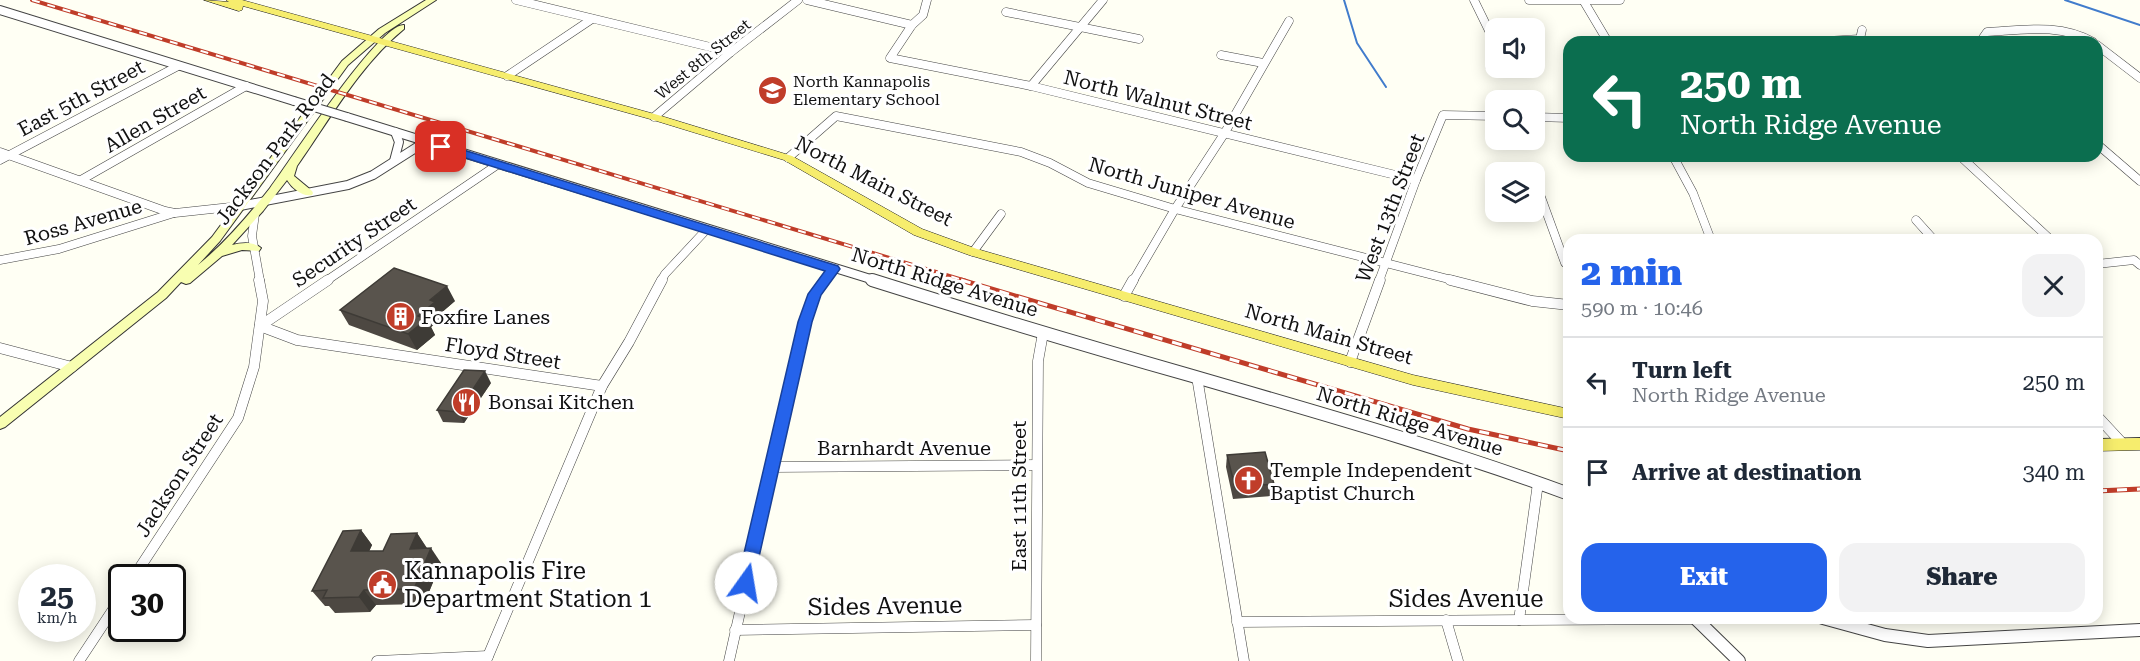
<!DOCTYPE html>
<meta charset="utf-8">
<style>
body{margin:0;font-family:"Roboto Serif",serif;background:#f2f2f3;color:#1f2937;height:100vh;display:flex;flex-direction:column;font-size:22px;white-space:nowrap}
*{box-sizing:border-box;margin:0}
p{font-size:20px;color:#747a83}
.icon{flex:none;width:33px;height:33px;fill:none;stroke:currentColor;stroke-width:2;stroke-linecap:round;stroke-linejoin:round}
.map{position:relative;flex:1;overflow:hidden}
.details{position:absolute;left:1563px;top:234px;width:540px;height:390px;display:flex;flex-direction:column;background:#fff;border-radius:18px;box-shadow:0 3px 15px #0003}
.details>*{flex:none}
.guide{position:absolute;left:1563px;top:36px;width:540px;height:126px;border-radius:18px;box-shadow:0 3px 15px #0003;background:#0b6e4f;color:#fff;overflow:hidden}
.tools{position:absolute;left:1485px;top:18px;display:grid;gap:12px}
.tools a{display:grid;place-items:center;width:60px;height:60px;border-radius:12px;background:#fff;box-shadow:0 3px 15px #0003;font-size:30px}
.speed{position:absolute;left:18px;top:564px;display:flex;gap:12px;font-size:30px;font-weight:700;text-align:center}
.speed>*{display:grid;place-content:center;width:78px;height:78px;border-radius:50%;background:#fff;box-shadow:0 3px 15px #0003;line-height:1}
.speed small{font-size:15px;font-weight:400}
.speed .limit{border:3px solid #111;border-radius:9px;background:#fff;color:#111}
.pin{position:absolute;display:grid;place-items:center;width:51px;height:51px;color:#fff;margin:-26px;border-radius:12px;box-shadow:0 3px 9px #0006}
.me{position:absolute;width:66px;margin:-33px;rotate:13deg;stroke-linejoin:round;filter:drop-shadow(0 0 4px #0008)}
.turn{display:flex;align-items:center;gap:21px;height:126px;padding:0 18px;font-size:27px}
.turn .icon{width:78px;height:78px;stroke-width:2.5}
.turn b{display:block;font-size:42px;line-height:51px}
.round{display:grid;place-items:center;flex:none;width:63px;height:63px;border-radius:18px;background:#f2f2f3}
.overview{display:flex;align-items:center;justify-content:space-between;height:102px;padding:0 18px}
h1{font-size:36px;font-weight:800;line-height:45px;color:#2563eb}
.button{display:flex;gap:12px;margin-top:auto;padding:12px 18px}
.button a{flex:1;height:69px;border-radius:18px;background:#2563eb;color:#fff;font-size:24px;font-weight:800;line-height:69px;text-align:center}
.button a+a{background:#f2f2f3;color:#1f2937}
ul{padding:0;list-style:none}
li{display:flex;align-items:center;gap:18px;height:90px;padding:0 18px;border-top:2px solid #e0e1e3}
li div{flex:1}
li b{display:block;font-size:22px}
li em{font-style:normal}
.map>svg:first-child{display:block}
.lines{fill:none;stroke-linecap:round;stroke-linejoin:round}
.stream{stroke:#417ccc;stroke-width:2}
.minor-far1-casing{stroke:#444;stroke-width:9}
.minor-casing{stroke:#444;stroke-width:11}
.tertiary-far1-casing{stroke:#444;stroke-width:10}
.tertiary-casing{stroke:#444;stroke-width:14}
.secondary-casing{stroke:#333;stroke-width:2}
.primary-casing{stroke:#222;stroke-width:1}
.minor-far1{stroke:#fff;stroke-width:8}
.minor{stroke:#fff;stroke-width:10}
.tertiary-far1{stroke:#fff;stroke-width:8}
.tertiary{stroke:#fff;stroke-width:12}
.secondary{fill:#f8feb1;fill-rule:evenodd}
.primary{fill:#f6ed6d;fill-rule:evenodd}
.rail-far1-casing{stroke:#c03d29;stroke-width:4}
.rail-casing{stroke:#c03d29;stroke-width:5}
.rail-far1{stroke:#fff;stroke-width:2;stroke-dasharray:8;stroke-linecap:butt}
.rail{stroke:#fff;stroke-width:3;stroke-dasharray:10;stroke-linecap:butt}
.tertiary-bridge-casing{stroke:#444;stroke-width:10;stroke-linecap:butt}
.tertiary-bridge{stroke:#fff;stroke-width:8}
.wall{fill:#4d4842}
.shaded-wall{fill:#3e3b36}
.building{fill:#59544d;stroke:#3e3b36;stroke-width:1.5}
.route{fill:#2563eb;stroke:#184099;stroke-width:1.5}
.labels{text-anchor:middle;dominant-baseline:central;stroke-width:6;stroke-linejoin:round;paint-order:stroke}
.far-street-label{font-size:16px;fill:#111;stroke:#fff}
.far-poi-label{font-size:16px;fill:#111;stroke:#fff;text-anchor:start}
.street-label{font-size:20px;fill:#111;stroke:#fff}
.poi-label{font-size:20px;fill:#111;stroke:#fff;text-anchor:start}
.near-poi-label{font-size:24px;fill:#111;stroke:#fff;text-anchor:start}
.near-street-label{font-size:24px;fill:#111;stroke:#fff}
</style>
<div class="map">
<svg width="2140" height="661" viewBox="0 0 2140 661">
<rect width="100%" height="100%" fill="#fffff4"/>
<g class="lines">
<g class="stream">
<path d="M1344,0l13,43 29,44"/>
<path d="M2065,0l75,25"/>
</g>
<defs>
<g id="minor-far1">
<path d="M516,0l215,52"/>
<path d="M807,0l105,25"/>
<path d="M927,0l-4,15 -11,10 -22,33 141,28 385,94"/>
<path d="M1474,0l22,45"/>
<path d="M1529,0h91"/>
<path d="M1583,0l25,42"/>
<path d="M1006,12l133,27"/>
<path d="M1809,42l51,-3 2,-9"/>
<path d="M1980,42l7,-10c36,-2 73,-9 106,10"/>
<path d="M2097,45l43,33"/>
<path d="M1221,55l42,8"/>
<path d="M1490,67l6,-5"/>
<path d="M507,76l85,-57"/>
<path d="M1031,86l72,-86"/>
<path d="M654,117l77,-65 67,-52"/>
<path d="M1534,117l35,1"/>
<path d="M2097,144l43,37"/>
<path d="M0,152l165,59 10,2 65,-7"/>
<path d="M1673,156l20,37 18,47"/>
<path d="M1960,156l91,84"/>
<path d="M788,158l48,-42 185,36 29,11 38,20 87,26 281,72"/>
<path d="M0,160l178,-94"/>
<path d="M1534,178l31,85h4"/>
<path d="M81,180l165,-94"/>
<path d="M255,214l-3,22 8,45"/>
<path d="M1916,220l18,20"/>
<path d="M973,252l28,-38"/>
<path d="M0,260l59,-11 115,-36"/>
<path d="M2097,264l37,-4 6,5"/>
<path d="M326,281l171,-116"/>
<path d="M661,281l4,-7 41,-44"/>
<path d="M824,281l9,-12"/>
<path d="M1133,281l42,-72 49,-75 65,-113"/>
<path d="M1379,281l37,-101 27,-65 53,1"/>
</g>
<g id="minor">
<path d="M1450,280l82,21 37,4"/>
<path d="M1124,296l9,-16"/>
<path d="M260,326l37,14 305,46"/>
<path d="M260,326l68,-46"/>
<path d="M0,348l72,19"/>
<path d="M1350,362l30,-82"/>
<path d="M1197,377l47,284"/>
<path d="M2097,416l26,28"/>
<path d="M772,467l264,-2"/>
<path d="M133,578l105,-160 16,-51 9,-66 -4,-21"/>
<path d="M1446,620l12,41"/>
<path d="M1519,620l19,-137"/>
<path d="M1237,622l459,-3"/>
<path d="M735,630l301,-5"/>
<path d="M79,661l43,-65"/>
<path d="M377,661l111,-5"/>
<path d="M486,661l116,-275 27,-44 33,-62"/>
<path d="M729,661l76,-339 10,-28 10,-14"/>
<path d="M1036,661l2,-300 5,-28"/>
</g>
<g id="tertiary-far1">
<path d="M0,10l294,91"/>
<path d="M347,117l530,164"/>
<path d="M394,161l5,-19 -4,-10"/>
<path d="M240,206l108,-21 25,-10 52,-33"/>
</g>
<g id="tertiary">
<path d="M872,280c105,33 211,65 317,95 127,37 255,73 380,119"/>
<path d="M1695,618l44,43"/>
<path d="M1823,618l62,17 43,6 212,-11"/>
</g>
<path id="secondary" d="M426,0h10l-51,33 -37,32 -128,176 -22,24c27,-22 50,-49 72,-77 19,-25 109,-165 134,-163v4c-45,37 -74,90 -107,137l-3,10 18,15 1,2 -1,2c-10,2 -20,-7 -25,-15l-24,31 -31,34c9,-2 21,-4 29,3l-2,3 -17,-1 -20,6 -32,27 -4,1 -5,-2 -15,16 -161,129 -5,2v-12l158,-125 54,-55 130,-176 37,-32z"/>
<g id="primary">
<path d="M204,0l25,2 -3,-2h16l416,115 134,41 130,73 55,20 436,126 156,34v10l-156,-34 -444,-130 -55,-20 -130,-75 -134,-41 -407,-113 -1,4 -3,1z"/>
<path d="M2140,438v12l-43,1v-12z"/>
</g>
</defs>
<use href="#minor-far1" class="minor-far1-casing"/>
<use href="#minor" class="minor-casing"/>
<use href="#tertiary-far1" class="tertiary-far1-casing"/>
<use href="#tertiary" class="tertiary-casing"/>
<use href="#secondary" class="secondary-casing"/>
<use href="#primary" class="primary-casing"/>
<use href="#minor-far1" class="minor-far1"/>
<use href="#minor" class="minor"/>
<use href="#tertiary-far1" class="tertiary-far1"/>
<use href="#tertiary" class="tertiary"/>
<use href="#secondary" class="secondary"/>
<use href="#primary" class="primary"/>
<defs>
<path id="rail-far1" d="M32,0l934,281"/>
<g id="rail">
<path d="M961,280l507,149 101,22"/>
<path d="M2097,491l43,-2"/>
</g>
</defs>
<use href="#rail-far1" class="rail-far1-casing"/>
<use href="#rail" class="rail-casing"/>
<use href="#rail-far1" class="rail-far1"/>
<use href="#rail" class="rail"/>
<defs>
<path id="tertiary-bridge" d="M294,101l53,16"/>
</defs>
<use href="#tertiary-bridge" class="tertiary-bridge-casing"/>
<use href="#tertiary-bridge" class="tertiary-bridge"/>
</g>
<g class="wall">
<path d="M455,301l-14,12 2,4 -12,10 4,8 -18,15 -68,-25 -9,-15z"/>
<path d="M491,383l-27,40 -21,-1 -6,-12z"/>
<path d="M1227,455l47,29 -2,12 -39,3 -7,-32z"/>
<path d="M361,530l11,15 -3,6h14l34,-18 10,15 14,15 -17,41 -48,1 -6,7 -35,1 -6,-7h-4l-13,-15z"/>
</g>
<g class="shaded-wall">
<path d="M447,286l8,15 -14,12 2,4 -12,10 4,8 -18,15 -9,-16 10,-18 12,-16z"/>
<path d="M485,371l6,12 -27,40 -6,-11z"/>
<path d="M361,530l11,15 -10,22 -11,-16z"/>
<path d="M417,533l10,16h-17z"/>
<path d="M431,548l10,15 -17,41 -10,-15z"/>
<path d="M364,590l12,15 -6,7 -11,-15z"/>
</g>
<g class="building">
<path d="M394,268l53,18 -17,14 5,2 -17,14 9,3 -19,15 -68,-24z"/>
<path d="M464,370l21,1 -27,41 -21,-2z"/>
<path d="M1265,452l9,32 -39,3 -8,-32z"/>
<path d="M361,530l-10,21h32l8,-17 26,-1 -7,16 21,-1 -17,41 -50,1 -5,7 -36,1 4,-8 -15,1 31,-60z"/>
</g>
<path class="route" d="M441,143l397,123 2,3 -19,26 -9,27 -60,266 -6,2 -6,-2 -3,-5 61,-261 10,-28 17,-23 -388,-122 -2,-2z"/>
<defs>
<symbol id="school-disc" viewBox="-11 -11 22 22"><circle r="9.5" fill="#c03d29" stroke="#fff"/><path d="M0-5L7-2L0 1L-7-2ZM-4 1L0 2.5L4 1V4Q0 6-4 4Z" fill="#fff"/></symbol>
<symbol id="building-disc" viewBox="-11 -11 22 22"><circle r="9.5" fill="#c03d29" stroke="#fff"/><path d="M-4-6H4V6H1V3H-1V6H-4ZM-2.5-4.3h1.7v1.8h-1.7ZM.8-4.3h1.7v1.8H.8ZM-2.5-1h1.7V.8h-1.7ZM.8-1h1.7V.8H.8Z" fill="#fff"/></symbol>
<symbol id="restaurant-disc" viewBox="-11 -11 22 22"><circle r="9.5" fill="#c03d29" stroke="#fff"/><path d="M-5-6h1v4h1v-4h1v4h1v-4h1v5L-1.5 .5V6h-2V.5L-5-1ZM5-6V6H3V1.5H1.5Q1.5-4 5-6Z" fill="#fff"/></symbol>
<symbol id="church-disc" viewBox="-11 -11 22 22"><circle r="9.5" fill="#c03d29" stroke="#fff"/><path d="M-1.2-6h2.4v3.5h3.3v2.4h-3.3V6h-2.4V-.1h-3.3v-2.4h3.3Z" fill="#fff"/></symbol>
<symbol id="civic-disc" viewBox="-11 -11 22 22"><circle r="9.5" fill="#c03d29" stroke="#fff"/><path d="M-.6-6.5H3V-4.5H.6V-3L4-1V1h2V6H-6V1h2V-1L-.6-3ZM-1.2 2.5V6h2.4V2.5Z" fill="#fff"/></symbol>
</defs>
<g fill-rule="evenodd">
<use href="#school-disc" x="756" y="74" width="33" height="33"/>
<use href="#building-disc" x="384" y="300" width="33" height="33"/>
<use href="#restaurant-disc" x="450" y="386" width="33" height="33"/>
<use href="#church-disc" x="1232" y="464" width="33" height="33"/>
<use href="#civic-disc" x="366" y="568" width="33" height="33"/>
</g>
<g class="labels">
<g class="far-street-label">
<text transform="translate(703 59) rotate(-39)">West 8th Street</text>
</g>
<g class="far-poi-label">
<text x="793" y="81">North Kannapolis<tspan x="793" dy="18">Elementary School</tspan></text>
</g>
<g class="street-label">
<text transform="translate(81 98) rotate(-28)">East 5th Street</text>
<text transform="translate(1158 100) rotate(14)">North Walnut Street</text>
<text transform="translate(155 119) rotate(-30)">Allen Street</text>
<text transform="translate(275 149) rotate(-53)">Jackson Park Road</text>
<text transform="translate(874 181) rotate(27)">North Main Street</text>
<text transform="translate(1192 193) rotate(16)">North Juniper Avenue</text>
<text transform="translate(1390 208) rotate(-69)">West 13th Street</text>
<text transform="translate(83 222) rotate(-16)">Ross Avenue</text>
<text transform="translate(354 242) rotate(-34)">Security Street</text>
<text transform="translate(945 282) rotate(17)">North Ridge Avenue</text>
<text transform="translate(1329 334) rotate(16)">North Main Street</text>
<text transform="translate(503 353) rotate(9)">Floyd Street</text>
<text transform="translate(1410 421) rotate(17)">North Ridge Avenue</text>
<text x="904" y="448">Barnhardt Avenue</text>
<text transform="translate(179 475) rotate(-57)">Jackson Street</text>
<text transform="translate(1019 496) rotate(-90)">East 11th Street</text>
</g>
<g class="poi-label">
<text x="421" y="317">Foxfire Lanes</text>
<text x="488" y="402">Bonsai Kitchen</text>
<text x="1270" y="470">Temple Independent<tspan x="1270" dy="23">Baptist Church</tspan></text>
</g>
<g class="near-poi-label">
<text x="404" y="571">Kannapolis Fire<tspan x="404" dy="28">Department Station 1</tspan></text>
</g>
<g class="near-street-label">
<text x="1466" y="599">Sides Avenue</text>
<text transform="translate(885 606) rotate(-1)">Sides Avenue</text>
</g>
</g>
</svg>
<div class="tools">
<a><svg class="icon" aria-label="sound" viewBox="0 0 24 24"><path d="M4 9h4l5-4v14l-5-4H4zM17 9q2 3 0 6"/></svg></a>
<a><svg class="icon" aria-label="search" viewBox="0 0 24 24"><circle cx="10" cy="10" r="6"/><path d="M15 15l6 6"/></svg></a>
<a><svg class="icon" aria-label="layers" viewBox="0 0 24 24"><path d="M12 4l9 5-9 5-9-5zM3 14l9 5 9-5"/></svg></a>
</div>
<div class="speed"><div>25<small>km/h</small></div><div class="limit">30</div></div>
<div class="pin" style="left:441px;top:147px;background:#d93025"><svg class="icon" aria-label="arrive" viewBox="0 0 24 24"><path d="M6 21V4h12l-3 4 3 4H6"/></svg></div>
<svg class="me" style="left:746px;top:583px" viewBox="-20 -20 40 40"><circle r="19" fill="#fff"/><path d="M0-13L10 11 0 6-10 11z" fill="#2563eb"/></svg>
<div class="guide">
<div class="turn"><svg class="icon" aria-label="left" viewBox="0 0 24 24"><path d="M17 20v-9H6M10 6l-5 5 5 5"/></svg><div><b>250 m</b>North Ridge Avenue</div></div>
</div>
<section class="details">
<div class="overview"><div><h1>2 min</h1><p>590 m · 10:46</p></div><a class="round"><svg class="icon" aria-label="close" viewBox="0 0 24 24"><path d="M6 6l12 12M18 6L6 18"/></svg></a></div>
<ul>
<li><svg class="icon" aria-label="left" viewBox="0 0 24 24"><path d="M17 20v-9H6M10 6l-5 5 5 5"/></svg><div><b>Turn left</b><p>North Ridge Avenue</p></div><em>250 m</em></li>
<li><svg class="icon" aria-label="arrive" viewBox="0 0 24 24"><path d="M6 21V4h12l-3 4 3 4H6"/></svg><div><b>Arrive at destination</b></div><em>340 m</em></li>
</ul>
<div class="button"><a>Exit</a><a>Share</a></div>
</section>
</div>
